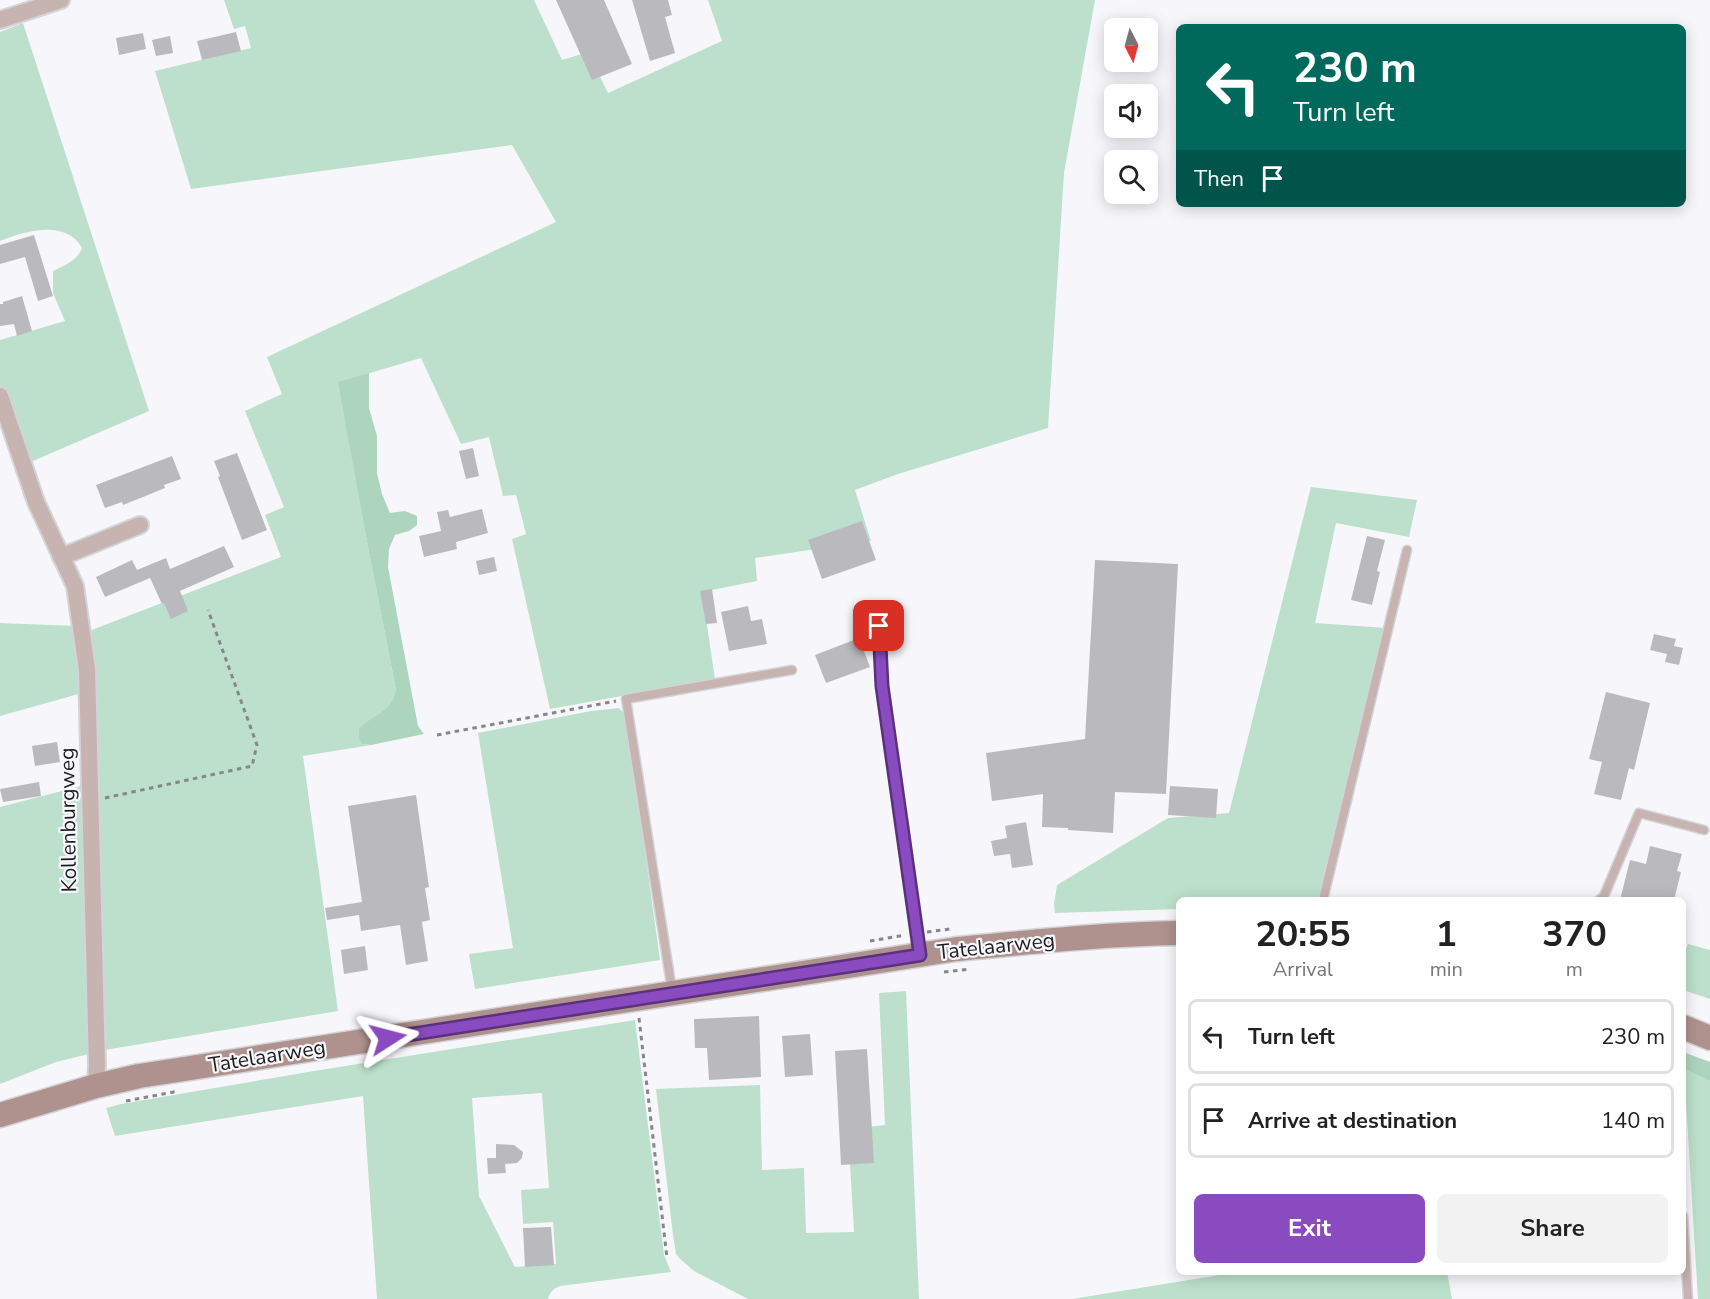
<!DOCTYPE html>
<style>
body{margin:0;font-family:"Nunito Sans",sans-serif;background:#f2f2f2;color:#222;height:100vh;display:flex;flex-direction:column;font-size:22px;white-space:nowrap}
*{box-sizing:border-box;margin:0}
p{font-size:20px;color:#767676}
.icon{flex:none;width:33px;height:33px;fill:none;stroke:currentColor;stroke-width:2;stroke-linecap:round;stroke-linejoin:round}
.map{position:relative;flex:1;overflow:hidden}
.sheet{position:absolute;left:1176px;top:897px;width:510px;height:378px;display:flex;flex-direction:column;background:#fff;border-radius:9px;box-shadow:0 3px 15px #0003}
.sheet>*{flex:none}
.top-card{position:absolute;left:1176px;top:24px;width:510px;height:183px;border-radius:9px;box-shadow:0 3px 15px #0003;background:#00695c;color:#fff;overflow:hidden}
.needle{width:39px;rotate:174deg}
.fabs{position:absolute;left:1104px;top:18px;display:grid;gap:12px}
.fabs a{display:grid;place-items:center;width:54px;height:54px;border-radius:9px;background:#fff;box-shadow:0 3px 15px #0003;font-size:30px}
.pin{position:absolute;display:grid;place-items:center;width:51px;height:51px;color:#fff;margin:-26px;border-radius:12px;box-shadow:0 3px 9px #0006}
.me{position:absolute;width:66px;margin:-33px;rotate:81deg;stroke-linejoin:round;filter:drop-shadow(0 0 4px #0008)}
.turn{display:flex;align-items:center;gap:21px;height:126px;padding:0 18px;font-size:27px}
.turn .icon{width:78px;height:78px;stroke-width:2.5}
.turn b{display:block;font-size:42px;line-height:51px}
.then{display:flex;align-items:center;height:57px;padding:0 18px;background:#0003;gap:12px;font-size:22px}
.eta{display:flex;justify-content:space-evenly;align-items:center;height:102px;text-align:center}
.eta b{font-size:36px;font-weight:700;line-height:42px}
.action{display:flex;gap:12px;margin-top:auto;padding:12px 18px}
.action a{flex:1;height:69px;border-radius:9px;background:#8a4bc0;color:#fff;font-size:24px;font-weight:700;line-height:69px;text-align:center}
.action a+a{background:#f2f2f2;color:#222}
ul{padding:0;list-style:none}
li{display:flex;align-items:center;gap:18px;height:75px;margin:0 12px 9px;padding:0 6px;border:3px solid #e0e0e0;border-radius:9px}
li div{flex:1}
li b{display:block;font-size:22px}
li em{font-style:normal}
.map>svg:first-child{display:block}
.green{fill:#bce0cb;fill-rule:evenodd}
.forest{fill:#add5bd}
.building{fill:#bababe}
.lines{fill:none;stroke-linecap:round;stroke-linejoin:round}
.service-casing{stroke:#d4d4d8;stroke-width:11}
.minor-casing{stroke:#d4d4d8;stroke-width:20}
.secondary-casing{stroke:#d4d4d8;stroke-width:27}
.path{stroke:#87878a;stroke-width:3;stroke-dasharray:4.5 4.5;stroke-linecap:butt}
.service{stroke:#c7b3af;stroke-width:8}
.minor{stroke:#c7b3af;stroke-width:16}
.secondary{stroke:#af928d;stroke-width:24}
.route-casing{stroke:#5a317d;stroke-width:15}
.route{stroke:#8a4bc0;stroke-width:10}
.labels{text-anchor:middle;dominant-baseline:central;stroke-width:4.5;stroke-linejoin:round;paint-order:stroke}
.street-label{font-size:21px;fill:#1d1d1f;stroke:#f7f7fb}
</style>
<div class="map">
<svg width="1710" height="1299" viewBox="0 0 1710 1299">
<rect width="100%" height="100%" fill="#f7f7fb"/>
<g class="green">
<path d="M224,0h310l28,60 26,-8 20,41 114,-52 -14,-41h387l-31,173 -16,255 -150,46 -43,16 16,51 -116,17 2,23 -55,11 13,87 -165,30 -38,-170 14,-5 -10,-39 -13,1 -14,-59 -28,7 -40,-86 -82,24 28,160 29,148c-4,19 -15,24 -30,33l-4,21 9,1 -68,11 35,255 -233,39 -16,-419 192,-74 -16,-42 19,-8 -39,-96 37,-17 -15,-37 289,-135 -44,-77 -321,44 -36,-118 96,-23 -6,-22 -11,3z"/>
<path d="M23,23l126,388 -123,53 -26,-76v-48l65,-19 -12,-28v-22c12,-6 24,-10 29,-23 -16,-29 -57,-17 -82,-7v-209z"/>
<path d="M1311,487l106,13 -8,37 -73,-14 -21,100 72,5 -68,272h-140v9l-124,4 -1,-9 3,-19 111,-67 61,-5z"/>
<path d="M0,623l76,3 6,67 -82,23z"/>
<path d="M619,708l7,7 34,245 -185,29 -6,-35 44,-6 -35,-215 113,-22z"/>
<path d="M85,785l8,268 -37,9 -56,22v-277z"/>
<path d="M1688,944l22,6v49l-27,-9v-35h1z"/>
<path d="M906,991l13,308h-171l-54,-28 -14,-12 -4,-5 -3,-19 -17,-146 104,-4 2,85 42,-2 2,65 48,-1 -6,-103 37,-4 -6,-132z"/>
<path d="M635,1020l29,235 7,17 -111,14c-7,3 -10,6 -12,13h-171l-14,-203 -248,40 -9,-28 15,-4 193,-33zM542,1093l7,95 -28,2 2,34 30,-2 3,42 -41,3 -36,-71 -7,-98z"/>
<path d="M1684,1069l26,12v218h-12z"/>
<path d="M1238,1272h209l5,27h-380z"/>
</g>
<g class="forest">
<path d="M369,373v35l8,28v37l5,21 8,19 15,-2 12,5v9l-8,6 -14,4 -6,14 -1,18 30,159 6,8 -53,11 -9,-1 -3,-6v-9c15,-16 31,-14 37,-39l-29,-148 -29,-160z"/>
<path d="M1683,1052l27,10v19l-26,-12z"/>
</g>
<g class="building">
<path d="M556,0h48l28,64 -40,16z"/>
<path d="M632,0h36l4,15 -7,2 10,36 -25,8z"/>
<path d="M236,32l5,19 -39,9 -5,-19z"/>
<path d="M143,33l3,16 -27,6 -3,-17z"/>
<path d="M170,36l3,17 -17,3 -4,-16z"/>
<path d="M34,235l19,61 -15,5 -13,-44 -25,7v-19z"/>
<path d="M22,296l10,35 -15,5 -3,-12 -14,2v-22h3v-2z"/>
<path d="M473,448l6,28 -13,3 -7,-28z"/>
<path d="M237,453l30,77 -25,10 -24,-63 2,-1 -6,-15z"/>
<path d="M172,456l9,23 -17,6 1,3 -17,7 -25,10 -1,-3 -17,6 -9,-23z"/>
<path d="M482,509l6,24 -32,9 1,7 -33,8 -5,-21 22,-5 -4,-19 11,-2 2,7z"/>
<path d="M862,521l14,39 -54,19 -14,-39z"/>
<path d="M1367,536l18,4 -8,31 3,1 -8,33 -21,-5z"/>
<path d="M224,546l10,21 -54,24 8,20 -17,8 -7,-16 -2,1 -12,-26 -45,19 -9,-20 36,-17 5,10 29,-12 4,11z"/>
<path d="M494,557l3,14 -18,4 -3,-14z"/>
<path d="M1095,560l83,4 -12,230 -51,-2 -2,41 -45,-3v-2l-26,-1 1,-33 -51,7 -6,-48 99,-14z"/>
<path d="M712,589l5,34 -11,1 -6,-33z"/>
<path d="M748,606l3,15 11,-2 5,25 -38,7 -8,-39z"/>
<path d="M1654,634l22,5 -2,7 9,2 -4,17 -14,-3 2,-8 -17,-4z"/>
<path d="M859,638l11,29 -44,16 -11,-28z"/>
<path d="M1606,692l44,11 -16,67 -5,-2 -8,32 -27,-6 8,-32 -13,-3z"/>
<path d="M57,742l3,20 -25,4 -3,-20z"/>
<path d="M39,782l2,14 -38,6 -3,-13z"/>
<path d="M1170,786l48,3 -2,29 -48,-3z"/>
<path d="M416,795l13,92 -4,1 5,32 -8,2 6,39 -22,4 -6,-40 -39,6 -2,-16 -32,5 -2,-12 37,-6 -14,-96z"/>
<path d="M1026,822l7,43 -21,3 -2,-14 -16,2 -3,-15 16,-3 -2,-12z"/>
<path d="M1650,846l32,8 -5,17 4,1 -7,28h-54l10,-40 16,4z"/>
<path d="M365,946l3,24 -24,4 -3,-24z"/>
<path d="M759,1016l2,61 -52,3 -2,-32h-12l-1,-29z"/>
<path d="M810,1034l3,41 -28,2 -3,-41z"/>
<path d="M867,1049l7,114 -33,2 -6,-114z"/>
<path d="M496,1144l18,1 9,7 -1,6 -5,5 -12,1 1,9 -18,1 -1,-16h9z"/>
<path d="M551,1227l3,38 -29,2 -2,-39z"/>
</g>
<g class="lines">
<defs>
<g id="service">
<path d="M877,606l5,80 37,266"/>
<path d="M1323,900l84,-350"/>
<path d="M1599,900l5,-4 35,-83 65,17"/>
<path d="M672,990l-46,-291 166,-29"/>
<path d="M1683,1216l5,83"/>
</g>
<g id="minor">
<path d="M0,20l61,-20"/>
<path d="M0,396l36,106 39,84 12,83 10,396 -1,21"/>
<path d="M61,557l79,-32"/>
</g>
<g id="secondary">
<path d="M1683,1027l27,11"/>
<path d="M0,1115l96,-29 43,-10 818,-127c74,-7 148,-15 222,-16"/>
</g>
</defs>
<use href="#service" class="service-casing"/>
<use href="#minor" class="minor-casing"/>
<use href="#secondary" class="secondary-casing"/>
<g class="path">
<path d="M437,735l179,-34"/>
<path d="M105,798l147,-32 5,-21 -49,-135"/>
<path d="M927,932l23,-3"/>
<path d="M870,941l35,-6"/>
<path d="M944,972l26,-3"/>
<path d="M639,1018l28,240"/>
<path d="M126,1101l53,-10"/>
</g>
<use href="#service" class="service"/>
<use href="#minor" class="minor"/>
<use href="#secondary" class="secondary"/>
</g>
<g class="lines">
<defs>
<path id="route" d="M388,1038l532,-83 -38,-269 -3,-60"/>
</defs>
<use href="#route" class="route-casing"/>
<use href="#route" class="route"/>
</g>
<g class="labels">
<g class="street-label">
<text transform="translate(68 820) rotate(-91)">Kollenburgweg</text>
<text transform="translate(996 946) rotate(-6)">Tatelaarweg</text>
<text transform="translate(267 1056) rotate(-9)">Tatelaarweg</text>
</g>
</g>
</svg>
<div class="fabs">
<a><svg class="needle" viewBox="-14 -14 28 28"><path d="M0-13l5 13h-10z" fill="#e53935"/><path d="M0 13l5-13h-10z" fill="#767676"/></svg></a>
<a><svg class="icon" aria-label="sound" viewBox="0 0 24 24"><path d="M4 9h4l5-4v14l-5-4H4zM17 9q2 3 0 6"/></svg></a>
<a><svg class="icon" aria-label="search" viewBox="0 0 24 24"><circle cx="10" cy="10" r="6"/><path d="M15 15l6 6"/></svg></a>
</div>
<div class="pin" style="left:879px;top:626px;background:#d93025"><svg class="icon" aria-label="arrive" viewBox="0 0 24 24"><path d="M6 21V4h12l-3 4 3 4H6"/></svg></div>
<svg class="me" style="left:388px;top:1038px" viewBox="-20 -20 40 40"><path d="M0-17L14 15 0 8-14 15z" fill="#8a4bc0" stroke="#fff" stroke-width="4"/></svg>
<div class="top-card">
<div class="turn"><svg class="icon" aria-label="left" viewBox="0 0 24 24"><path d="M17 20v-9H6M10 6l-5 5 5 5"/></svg><div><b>230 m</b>Turn left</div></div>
<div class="then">Then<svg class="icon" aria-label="arrive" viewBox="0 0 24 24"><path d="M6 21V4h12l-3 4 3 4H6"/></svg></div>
</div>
<section class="sheet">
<div class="eta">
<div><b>20:55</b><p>Arrival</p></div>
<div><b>1</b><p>min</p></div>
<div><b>370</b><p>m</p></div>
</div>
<ul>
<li><svg class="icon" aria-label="left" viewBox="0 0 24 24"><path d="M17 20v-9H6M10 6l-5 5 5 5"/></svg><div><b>Turn left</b></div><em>230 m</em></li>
<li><svg class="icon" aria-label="arrive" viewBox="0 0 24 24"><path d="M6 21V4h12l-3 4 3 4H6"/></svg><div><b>Arrive at destination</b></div><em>140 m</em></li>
</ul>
<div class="action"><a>Exit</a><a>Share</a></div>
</section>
</div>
